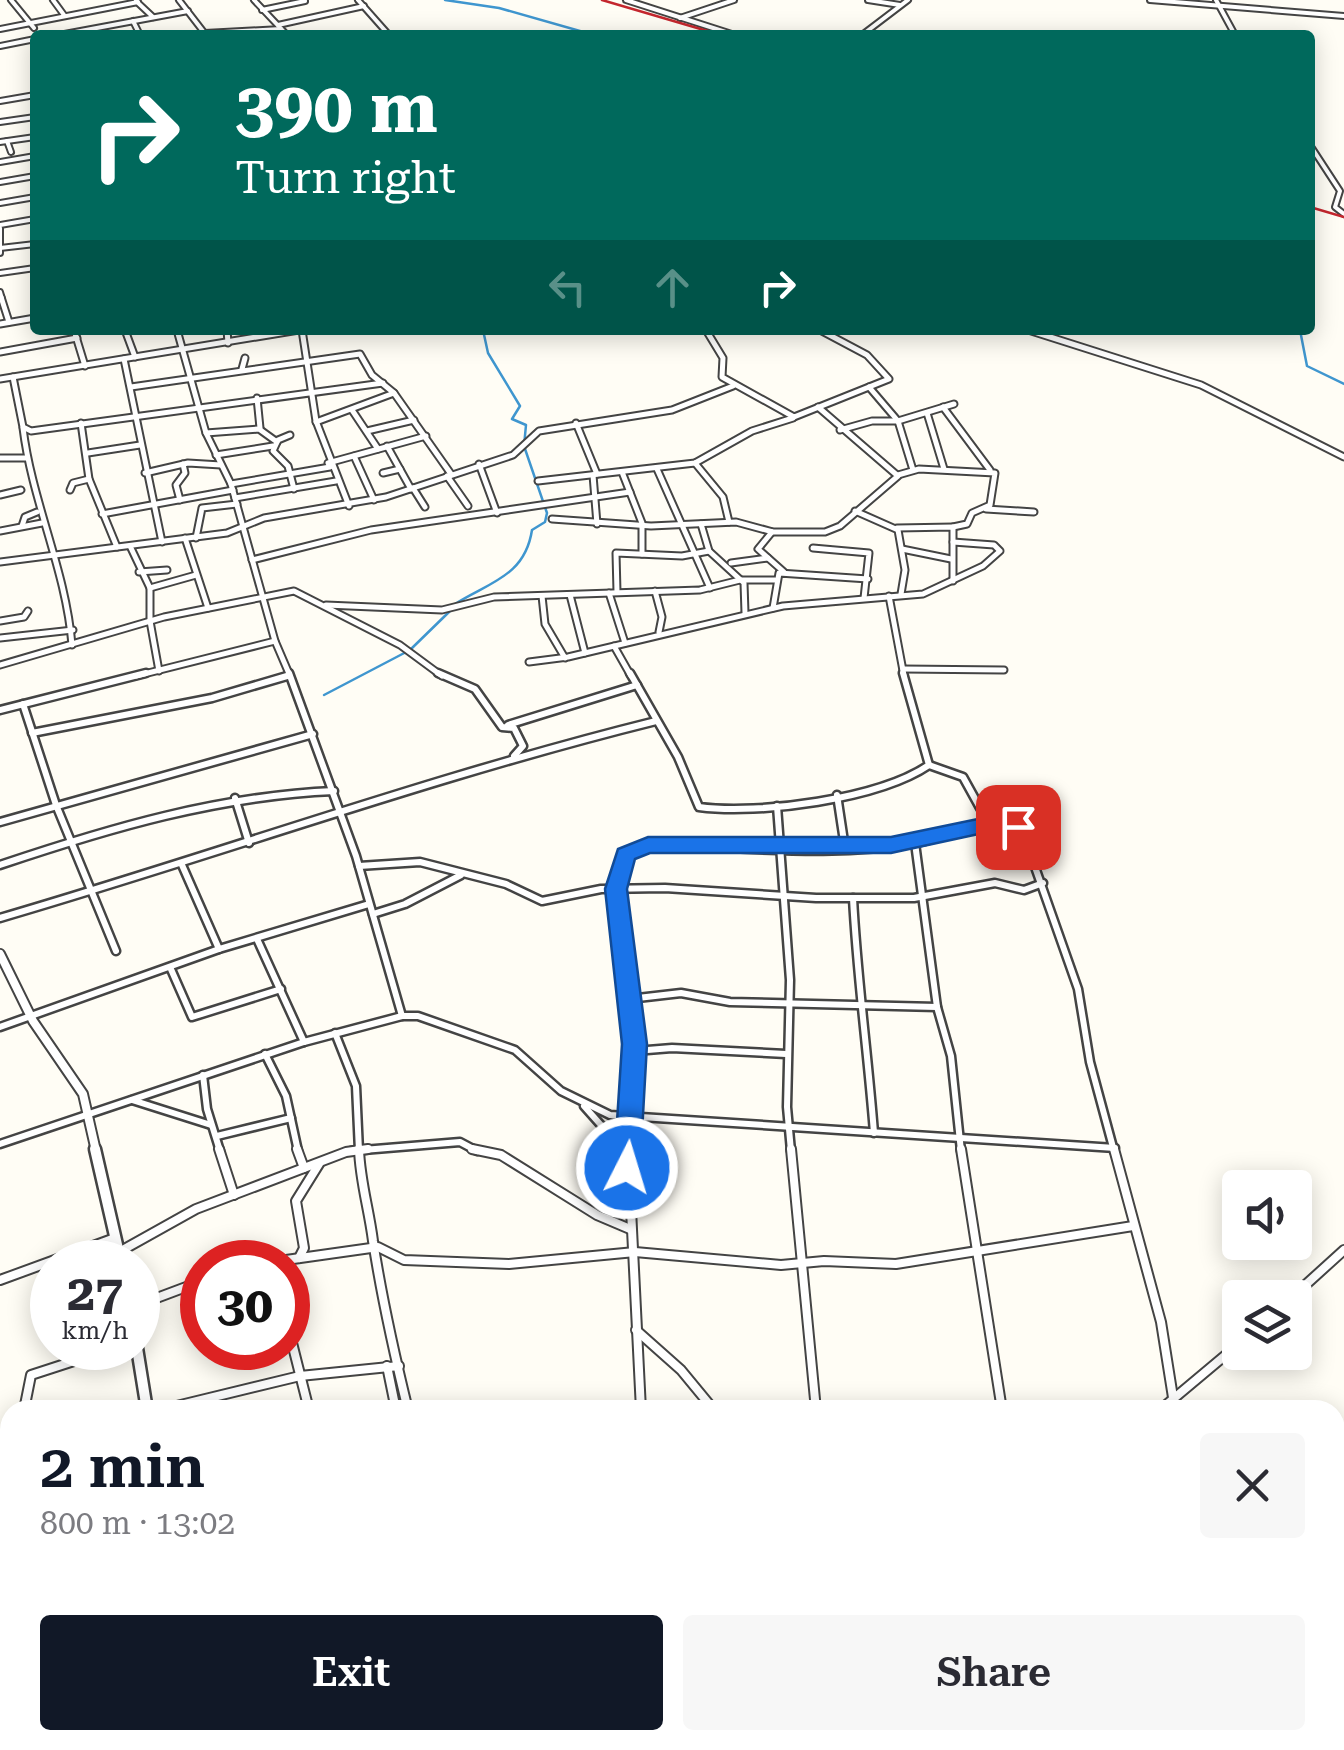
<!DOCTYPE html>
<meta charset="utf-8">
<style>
body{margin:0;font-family:"Roboto Serif",serif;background:#f7f7f7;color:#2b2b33;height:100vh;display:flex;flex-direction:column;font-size:38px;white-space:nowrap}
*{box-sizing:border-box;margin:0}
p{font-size:32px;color:#7c7c81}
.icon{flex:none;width:55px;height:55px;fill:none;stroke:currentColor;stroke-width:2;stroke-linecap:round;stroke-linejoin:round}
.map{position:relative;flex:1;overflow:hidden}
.drawer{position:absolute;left:0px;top:1400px;width:1345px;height:350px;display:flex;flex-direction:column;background:#fff;border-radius:30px 30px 0 0;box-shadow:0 5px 25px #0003}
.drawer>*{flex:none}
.guide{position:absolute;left:30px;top:30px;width:1285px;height:305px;border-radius:10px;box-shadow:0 5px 25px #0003;background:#00695c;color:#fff;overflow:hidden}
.tools{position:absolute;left:1222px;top:1170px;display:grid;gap:20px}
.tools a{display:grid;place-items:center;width:90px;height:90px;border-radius:10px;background:#fff;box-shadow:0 5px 25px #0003;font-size:50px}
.speed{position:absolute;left:30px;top:1240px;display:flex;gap:20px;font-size:50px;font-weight:700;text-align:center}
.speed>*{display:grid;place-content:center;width:130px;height:130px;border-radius:50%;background:#fff;box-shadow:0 5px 25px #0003;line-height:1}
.speed small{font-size:25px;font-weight:400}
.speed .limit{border:15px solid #d22;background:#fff;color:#111}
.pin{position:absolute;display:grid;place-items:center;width:85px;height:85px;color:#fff;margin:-42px;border-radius:20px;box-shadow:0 5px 15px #0006}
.me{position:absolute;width:110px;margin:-55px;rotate:5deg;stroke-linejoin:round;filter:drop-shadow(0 0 8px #0008)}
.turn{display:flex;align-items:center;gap:35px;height:210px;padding:0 40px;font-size:45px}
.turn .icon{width:130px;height:130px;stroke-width:2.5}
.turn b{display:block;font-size:70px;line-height:85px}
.lanes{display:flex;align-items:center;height:95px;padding:0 40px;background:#0003;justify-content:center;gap:50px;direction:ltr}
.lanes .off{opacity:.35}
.round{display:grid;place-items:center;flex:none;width:105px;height:105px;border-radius:10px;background:#f7f7f7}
.summary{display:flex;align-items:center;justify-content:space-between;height:170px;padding:0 40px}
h1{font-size:60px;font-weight:600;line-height:75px;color:#111827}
.primary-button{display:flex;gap:20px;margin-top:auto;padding:20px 40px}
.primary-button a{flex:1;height:115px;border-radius:10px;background:#111827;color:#fff;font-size:40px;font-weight:600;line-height:115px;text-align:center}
.primary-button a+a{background:#f7f7f7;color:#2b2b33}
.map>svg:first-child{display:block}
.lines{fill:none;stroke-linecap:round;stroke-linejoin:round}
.stream{stroke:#3f96cf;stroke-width:2.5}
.minor-far3-casing{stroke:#444;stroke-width:8}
.minor-far2-casing{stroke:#444;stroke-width:9}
.minor-far1-casing{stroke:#444;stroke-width:11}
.minor-casing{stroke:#444;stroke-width:12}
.tertiary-far1-casing{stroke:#444;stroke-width:12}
.tertiary-casing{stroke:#444;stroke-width:15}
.minor-far3{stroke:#fff;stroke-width:4}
.minor-far2{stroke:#fff;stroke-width:5}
.minor-far1{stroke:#fff;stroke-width:6}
.minor{stroke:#fff;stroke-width:8}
.tertiary-far1{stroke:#fff;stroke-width:8}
.tertiary{stroke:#fff;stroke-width:10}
.rail{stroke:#c4262e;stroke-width:2.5}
.route{fill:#1a73e8;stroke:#114b97;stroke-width:2.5}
</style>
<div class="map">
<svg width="1344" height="1750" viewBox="0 0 1344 1750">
<rect width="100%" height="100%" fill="#fffdf5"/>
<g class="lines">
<g class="stream">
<path d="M445,0l54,8 95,27"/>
<path d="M1300,330l7,36 37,18"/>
<path d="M455,604c35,-22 70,-28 77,-74l13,-8 2,-9 -23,-67 2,-21 -14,-6 8,-13 -32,-53 -5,-23"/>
<path d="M324,695l86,-45 40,-39"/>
</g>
<defs>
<g id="minor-far3">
<path d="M11,0l23,28"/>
<path d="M53,0l11,15"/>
<path d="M179,0l27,35"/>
<path d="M254,0l33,35"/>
<path d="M358,0l31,35"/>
<path d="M626,0l109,35"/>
<path d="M868,0l32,5"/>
<path d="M1150,0l194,16"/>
<path d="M1216,0l19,35"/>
<path d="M136,1l17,16"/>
<path d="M262,10l43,-9"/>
<path d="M680,18l54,-18"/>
<path d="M133,21l7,14"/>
<path d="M278,25l86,-19"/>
<path d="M0,29l138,-27"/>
<path d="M205,33l76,-4"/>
<path d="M59,35l129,-24"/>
<path d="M862,35l46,-35"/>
<path d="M0,46l35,-7"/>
<path d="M0,101l35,-6"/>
<path d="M0,122l35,-5"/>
<path d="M7,141l4,11"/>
<path d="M0,142l35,-5"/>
<path d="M1310,145l30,46 -5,16 9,7"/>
<path d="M0,162l35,-6"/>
<path d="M0,182l35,-6"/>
<path d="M0,203l35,-6"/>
<path d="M0,225l35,-6"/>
<path d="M0,228v25"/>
<path d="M0,248l35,-4"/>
<path d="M0,273l35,-5"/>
<path d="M0,292l2,7"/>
</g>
<g id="minor-far2">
<path d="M1,297l8,25"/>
<path d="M0,324l35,-6"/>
<path d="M74,330l11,36"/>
<path d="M125,330l10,27"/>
<path d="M177,330l29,103 25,51 44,157 15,35"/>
<path d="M227,330l1,13"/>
<path d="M302,330l14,91 33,85"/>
<path d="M706,330l17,28 -1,19 72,40 95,-38 -22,-24 -47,-25"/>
<path d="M1028,330l173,55 143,72"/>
<path d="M0,352l77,-14"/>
<path d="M124,359l38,183"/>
<path d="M242,369l3,-11"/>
<path d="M13,377l10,50 8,4 352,-48"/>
<path d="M0,379l299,-49"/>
<path d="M131,387l229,-33 12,21 22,18 57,81"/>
<path d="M869,387l29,34 15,49"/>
<path d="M257,398l3,30"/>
<path d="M943,407l47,63"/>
<path d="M352,410l26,39"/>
<path d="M927,413l17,56"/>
<path d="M316,422l78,-29"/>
<path d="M81,423l8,56 28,68"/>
<path d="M576,423l21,51"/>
<path d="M23,428c9,74 43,142 49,217"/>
<path d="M840,430l32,-9h26l56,-17"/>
<path d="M367,431l47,-11"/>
<path d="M206,433l53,-4 18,13"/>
<path d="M290,435l-12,5 -5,11 15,15 6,23"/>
<path d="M387,446l24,43"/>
<path d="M88,453l52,-8"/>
<path d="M216,455l57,-9"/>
<path d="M354,456l20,44"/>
<path d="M0,458h27"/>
<path d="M328,463l98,-27"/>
<path d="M695,463l28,34 6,25"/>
<path d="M479,464l18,49"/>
<path d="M657,469l53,119"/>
<path d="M622,472l20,51v31"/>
<path d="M145,473l43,-10 33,2"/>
<path d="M383,473l17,-4"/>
<path d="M593,475l4,49"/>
<path d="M898,475l21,-6 76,4 -5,32 -18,8 -5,11 -14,3"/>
<path d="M447,476l21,30"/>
<path d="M538,481l157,-18 57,-32 41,-13"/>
<path d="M231,484l99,-17"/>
<path d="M413,488l12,19"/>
<path d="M70,490l3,-7 16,-4"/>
<path d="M0,495l21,-5"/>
<path d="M235,498l101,-17"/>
<path d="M180,500l-4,-15 9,-12 -2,-9"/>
<path d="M986,509l48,3"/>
<path d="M855,511l43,19 7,40 -4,24"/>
<path d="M102,514l131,-24"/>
<path d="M552,519l99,7 85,-4 37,10h52l15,-6 58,-50 -80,-69"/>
<path d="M701,524l8,27 35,32 1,30"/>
<path d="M22,526l3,-9 12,-5"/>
<path d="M897,528l56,-1v54"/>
<path d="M0,531l42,-8"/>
<path d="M772,532l-14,17 26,23"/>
<path d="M185,538l23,70"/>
<path d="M196,538l6,-30 35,-4"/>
<path d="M130,546l20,42v33l9,50"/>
<path d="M813,548l56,5 -5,45"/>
<path d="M902,549l49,10"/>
<path d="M252,560l119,-30 259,-38"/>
<path d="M0,562l227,-29 37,-15 122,-21 127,-42 26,-24 133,-21 61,-24"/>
<path d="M731,563l37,-5"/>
<path d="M139,572l28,-2"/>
<path d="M150,588l46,-13"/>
<path d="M655,591l7,26 -3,15"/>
<path d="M617,592l-1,-39 66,3 27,-5"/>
<path d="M609,593l16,50"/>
<path d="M570,595l15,58"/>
<path d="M542,596l3,28 20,34"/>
<path d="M889,596l15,80"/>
<path d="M326,605l116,5 52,-13 206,-7 40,-10h35"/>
<path d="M773,608l6,-35 89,6"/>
<path d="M0,621l24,-4 4,-6"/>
<path d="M0,638l73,-8"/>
<path d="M614,646l17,30"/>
<path d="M529,662l39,-5 215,-51 140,-12 60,-28 17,-15 -6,-6 -41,-3"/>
<path d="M0,665l164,-48 130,-26 106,54 42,31"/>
<path d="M903,669l101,1"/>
<path d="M136,676l139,-35"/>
</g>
<g id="minor-far1">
<path d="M289,673l67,183 46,160"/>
<path d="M438,673l37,16 27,38 12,1 9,18 -9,10"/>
<path d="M630,673l48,84 21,50c60,8 180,-8 230,-42l-26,-92"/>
<path d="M23,704l33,101 60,146"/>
<path d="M0,710l146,-37"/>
<path d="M508,725l129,-40"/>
<path d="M32,733l180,-35 75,-22"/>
<path d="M929,765l34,12 26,47"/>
<path d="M837,795l8,53"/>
<path d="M235,798l14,45"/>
<path d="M777,806l13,174 -3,127 4,44"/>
<path d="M0,822l313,-88"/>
<path d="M915,843l22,164 14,49 10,95"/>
<path d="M0,865c110,-37 218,-69 334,-74"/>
<path d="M182,865l37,84"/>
<path d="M359,866l61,-4 86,22 36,17 59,-12 64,-1 151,10h98l81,-15 29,7 19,-7"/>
<path d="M853,898c4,79 15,156 21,235"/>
<path d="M373,914l32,-10 56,-29"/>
<path d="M0,918c219,-64 434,-142 656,-197"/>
<path d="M257,939l47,103"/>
<path d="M170,967l22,50 89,-28"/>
<path d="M629,999l52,-6 49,9 207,5"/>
<path d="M0,1027l219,-78 150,-45"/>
<path d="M335,1033l21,53 3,65"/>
<path d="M635,1051l37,-3 114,6"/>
<path d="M265,1054l21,42 12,55"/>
<path d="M203,1075l4,34 13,42"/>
<path d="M132,1100l79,25"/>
<path d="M584,1106l40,45"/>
<path d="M217,1136l74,-18"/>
<path d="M0,1144l304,-102 98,-26h16l97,34 46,41 49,24 505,33"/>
<path d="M351,1151l109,-9 17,9"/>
<path d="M628,1151l7,-107 -19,-136 7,-51 25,-12c90,1 183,14 272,-3 33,-6 71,-33 103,-9l55,156 12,73 24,89"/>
</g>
<g id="minor">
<path d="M219,1149l15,46"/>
<path d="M297,1149l7,19"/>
<path d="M359,1149c1,32 10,60 14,92 9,58 21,112 35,169"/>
<path d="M472,1149l29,6 96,60 33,14"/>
<path d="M622,1149l6,7"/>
<path d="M628,1149l13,261"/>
<path d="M791,1149l25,261"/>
<path d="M961,1149l41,261"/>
<path d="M1114,1149l47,173 14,88"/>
<path d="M119,1252l77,-43 150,-57 22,-3"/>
<path d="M299,1258l5,-10 -8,-47 23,-37"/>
<path d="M272,1262l106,-15 26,13 105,4 126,-12 146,13 43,-4 72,3 237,-38"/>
<path d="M0,1280l115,-42"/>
<path d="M1291,1298l53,-48"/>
<path d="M138,1305l64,-24"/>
<path d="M288,1327l21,83"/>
<path d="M636,1330l45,40 33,40"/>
<path d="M387,1366l9,44"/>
<path d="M24,1410l7,-35 83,-27"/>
<path d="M160,1410l140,-34 99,-10"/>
<path d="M1160,1410l80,-67"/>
<path d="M0,1481l10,-4"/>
<path d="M0,1556l10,2"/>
<path d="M1335,1612l9,6"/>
<path d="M450,1740l1,10"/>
<path d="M650,1740l1,10"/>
<path d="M865,1740l1,10"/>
<path d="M1050,1740l2,10"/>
<path d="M1252,1740l2,10"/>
<path d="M246,1750l67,-10"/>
</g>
<path id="tertiary-far1" d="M0,954l33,67 50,73 13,57"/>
<g id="tertiary">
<path d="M95,1149l26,113"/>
<path d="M137,1348l10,62"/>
<path d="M188,1740l1,10"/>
</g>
</defs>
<use href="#minor-far3" class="minor-far3-casing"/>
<use href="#minor-far2" class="minor-far2-casing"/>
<use href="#minor-far1" class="minor-far1-casing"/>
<use href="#minor" class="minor-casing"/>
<use href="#tertiary-far1" class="tertiary-far1-casing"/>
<use href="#tertiary" class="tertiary-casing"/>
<use href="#minor-far3" class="minor-far3"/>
<use href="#minor-far2" class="minor-far2"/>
<use href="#minor-far1" class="minor-far1"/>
<use href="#minor" class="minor"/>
<use href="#tertiary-far1" class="tertiary-far1"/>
<use href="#tertiary" class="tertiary"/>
<g class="rail">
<path d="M602,0l119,35"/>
<path d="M1310,207l34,10"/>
</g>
</g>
<path class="route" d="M997,815l29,7 4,5 -12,8 -21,-5 -106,23h-241l-15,6 -8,30 20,155 -7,124 -13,10 -9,-3 -4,-7 8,-124 -17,-155 13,-40 30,-12h243z"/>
</svg>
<div class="tools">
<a><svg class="icon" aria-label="sound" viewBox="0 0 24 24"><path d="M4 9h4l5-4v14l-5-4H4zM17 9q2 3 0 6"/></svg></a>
<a><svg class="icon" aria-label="layers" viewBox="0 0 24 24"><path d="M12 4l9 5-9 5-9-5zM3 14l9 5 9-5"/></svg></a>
</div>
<div class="speed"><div>27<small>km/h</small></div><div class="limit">30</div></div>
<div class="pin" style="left:1018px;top:827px;background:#d93025"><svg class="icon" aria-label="arrive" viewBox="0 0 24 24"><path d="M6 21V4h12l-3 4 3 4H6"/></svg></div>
<svg class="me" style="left:627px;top:1168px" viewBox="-20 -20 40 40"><circle r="17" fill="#1a73e8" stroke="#fff" stroke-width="3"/><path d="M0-11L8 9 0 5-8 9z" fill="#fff"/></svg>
<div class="guide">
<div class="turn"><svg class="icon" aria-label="right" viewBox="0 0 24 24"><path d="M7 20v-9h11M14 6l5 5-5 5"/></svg><div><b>390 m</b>Turn right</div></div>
<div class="lanes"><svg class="icon off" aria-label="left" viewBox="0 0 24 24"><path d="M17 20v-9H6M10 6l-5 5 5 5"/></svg><svg class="icon off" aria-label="ahead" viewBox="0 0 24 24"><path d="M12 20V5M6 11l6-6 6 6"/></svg><svg class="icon" aria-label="right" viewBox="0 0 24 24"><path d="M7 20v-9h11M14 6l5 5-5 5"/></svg></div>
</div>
<section class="drawer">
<div class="summary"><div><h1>2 min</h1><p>800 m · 13:02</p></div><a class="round"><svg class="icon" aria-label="close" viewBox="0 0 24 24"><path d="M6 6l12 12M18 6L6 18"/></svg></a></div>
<div class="primary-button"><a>Exit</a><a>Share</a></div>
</section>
</div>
